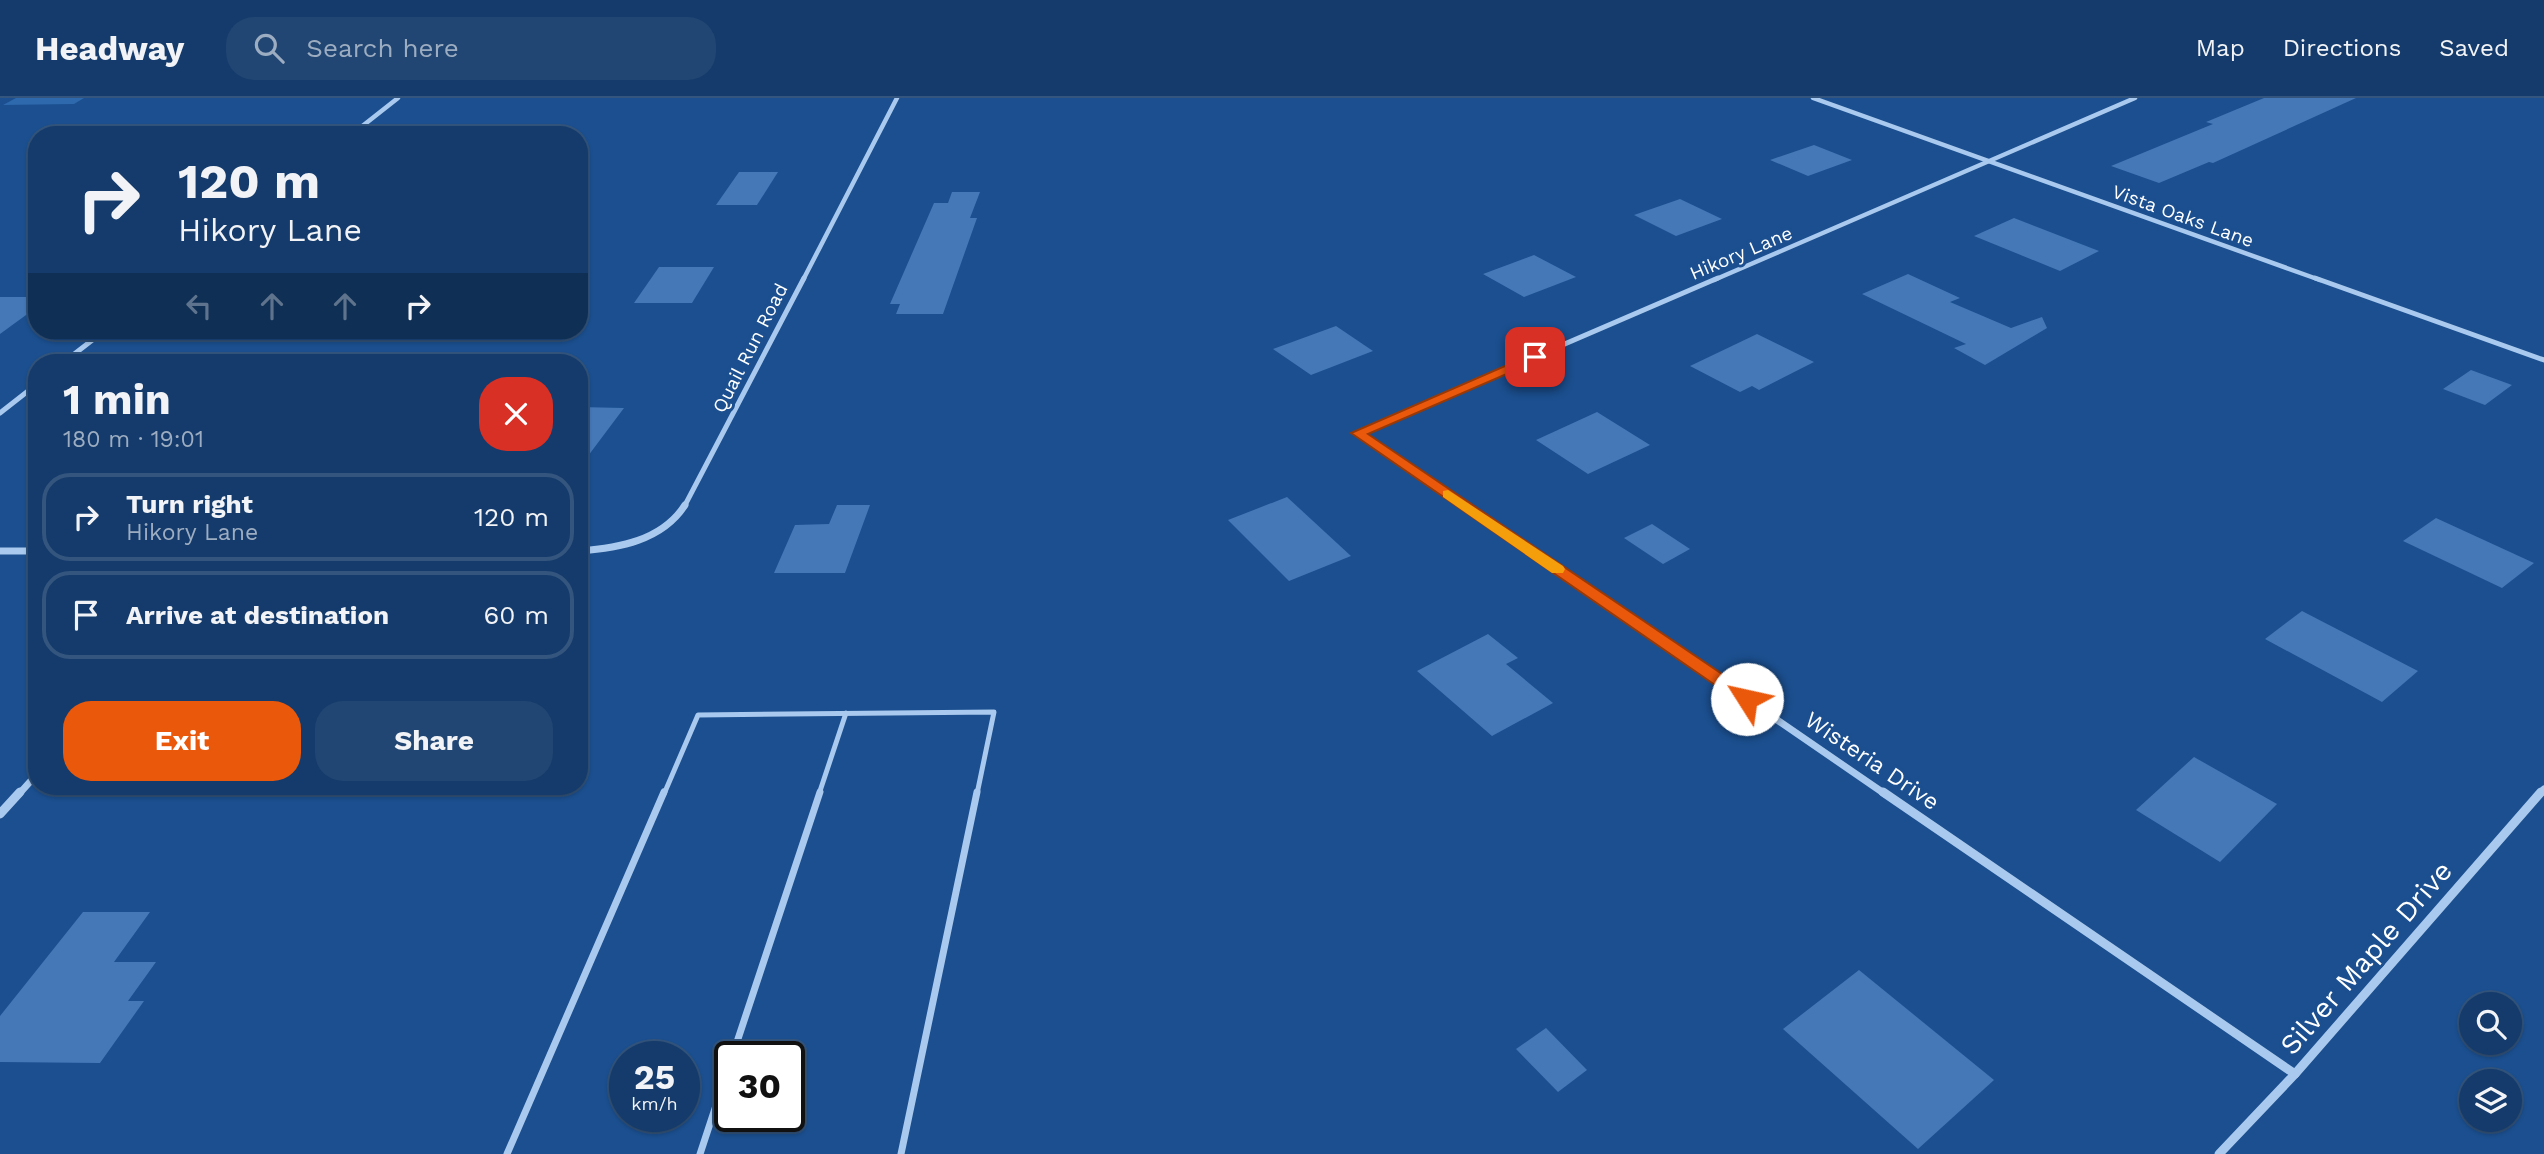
<!DOCTYPE html>
<meta charset="utf-8">
<style>
body{margin:0;font-family:"Work Sans",sans-serif;background:#214673;color:#f1f3f6;height:100vh;display:flex;flex-direction:column;font-size:26px;white-space:nowrap}
*{box-sizing:border-box;margin:0}
p{font-size:23px;color:#9dadc1}
.icon{flex:none;width:38px;height:38px;fill:none;stroke:currentColor;stroke-width:2;stroke-linecap:round;stroke-linejoin:round}
.map{position:relative;flex:1;overflow:hidden}
.side{position:absolute;left:28px;top:256px;width:560px;height:441px;display:flex;flex-direction:column;background:#143b6b;border-radius:28px;box-shadow:0 2px 5px #0004,0 0 0 2px #33557e}
.side>*{flex:none}
.guide{position:absolute;left:28px;top:28px;width:560px;height:214px;border-radius:28px;box-shadow:0 2px 5px #0004,0 0 0 2px #33557e;background:#143b6b;color:#f1f3f6;overflow:hidden}
.tools{position:absolute;left:2459px;top:894px;display:grid;gap:14px}
.tools a{display:grid;place-items:center;width:63px;height:63px;border-radius:50%;background:#143b6b;box-shadow:0 2px 5px #0004,0 0 0 2px #33557e;font-size:35px}
.speed{position:absolute;left:609px;top:943px;display:flex;gap:14px;font-size:35px;font-weight:700;text-align:center}
.speed>*{display:grid;place-content:center;width:91px;height:91px;border-radius:50%;background:#143b6b;box-shadow:0 2px 5px #0004,0 0 0 2px #33557e;line-height:1}
.speed small{font-size:18px;font-weight:400}
.speed .limit{border:4px solid #111;border-radius:10px;background:#fff;color:#111}
.pin{position:absolute;display:grid;place-items:center;width:60px;height:60px;color:#fff;margin:-30px;border-radius:14px;box-shadow:0 4px 10px #0006}
.me{position:absolute;width:77px;margin:-38px;rotate:305deg;stroke-linejoin:round;filter:drop-shadow(0 0 5px #0008)}
.turn{display:flex;align-items:center;gap:24px;height:147px;padding:0 35px;font-size:32px}
.turn .icon{width:91px;height:91px;stroke-width:2.5}
.turn b{display:block;font-size:49px;line-height:60px}
.lanes{display:flex;align-items:center;height:66px;padding:0 35px;background:#0003;justify-content:center;gap:35px;direction:ltr}
.lanes .off{opacity:.35}
.round{display:grid;place-items:center;flex:none;width:74px;height:74px;border-radius:28px;background:#214673}
.summary{display:flex;align-items:center;justify-content:space-between;height:119px;padding:0 35px}
h1{font-size:42px;font-weight:700;line-height:52px}
.cta{display:flex;gap:14px;margin-top:auto;padding:14px 35px}
.cta a{flex:1;height:80px;border-radius:28px;background:#ea580c;color:#fff;font-size:28px;font-weight:700;line-height:80px;text-align:center}
.cta a+a{background:#214673;color:#f1f3f6}
ul{padding:0;list-style:none}
li{display:flex;align-items:center;gap:21px;height:88px;margin:0 14px 10px;padding:0 21px;border:4px solid #33557e;border-radius:28px}
li div{flex:1}
li b{display:block;font-size:26px}
li em{font-style:normal}
header{display:flex;align-items:center;gap:42px;box-sizing:border-box;height:98px;padding:0 35px;background:#143b6b;border-bottom:2px solid #33557e}
header strong{font-size:33px}
nav{display:flex;gap:38px;margin-inline-start:auto;font-size:24px}
.search{width:490px;height:63px;background:#214673;display:flex;align-items:center;gap:18px;box-sizing:border-box;padding:0 24px;border-radius:28px;color:#9dadc1;font-size:26px}
.map>svg:first-child{display:block}
.green{fill:#2e69ad}
.building{fill:#4478b7}
.lines{fill:none;stroke-linecap:round;stroke-linejoin:round}
.service-far1{stroke:#a9c9ee;stroke-width:5}
.service{stroke:#a9c9ee;stroke-width:7}
.minor-far3{stroke:#a9c9ee;stroke-width:4.5}
.minor-far2{stroke:#a9c9ee;stroke-width:5}
.minor-far1{stroke:#a9c9ee;stroke-width:7}
.minor{stroke:#a9c9ee;stroke-width:9}
.route{fill:#ea580c;stroke:#983908;stroke-width:2}
.slow{fill:#f59e0b}
.labels{text-anchor:middle;dominant-baseline:central;stroke-width:6;stroke-linejoin:round;paint-order:stroke}
.far-street-label{font-size:19px;fill:#fff;stroke:#1b4f8f}
.street-label{font-size:23px;fill:#fff;stroke:#1b4f8f}
.near-street-label{font-size:28px;fill:#fff;stroke:#1b4f8f}
</style>
<header>
<strong>Headway</strong>
<div class="search"><svg class="icon" aria-label="search" viewBox="0 0 24 24"><circle cx="10" cy="10" r="6"/><path d="M15 15l6 6"/></svg>Search here</div>
<nav><a>Map</a><a>Directions</a><a>Saved</a></nav>
</header>
<div class="map">
<svg width="2544" height="1056" viewBox="0 0 2544 1056">
<rect width="100%" height="100%" fill="#1b4f8f"/>
<path class="green" d="M16,0h68l-10,6 -71,1z"/>
<g class="building">
<path d="M2264,0h92l-143,65 -4,-1 -50,21 -48,-17 102,-42 -7,-2z"/>
<path d="M1814,47l38,15 -44,16 -38,-16z"/>
<path d="M739,74h39l-21,33h-41z"/>
<path d="M952,94h28l-10,26h7l-34,96h-47l4,-10h-10l44,-101h14z"/>
<path d="M1680,101l42,20 -46,17 -42,-21z"/>
<path d="M2014,120l85,33 -39,20 -86,-35z"/>
<path d="M1534,157l42,22 -52,20 -41,-23z"/>
<path d="M659,169h55l-22,36h-58z"/>
<path d="M1908,176l52,24 -10,4 61,26 31,-11 5,11 -62,37 -31,-17 12,-4 -104,-50z"/>
<path d="M0,199h37v10l-37,27z"/>
<path d="M1336,228l37,25 -62,24 -38,-26z"/>
<path d="M1757,236l57,28 -55,28 -7,-4 -12,6 -50,-26z"/>
<path d="M2471,272l41,15 -27,20 -42,-16z"/>
<path d="M579,309l45,1 -45,60z"/>
<path d="M1597,314l53,33 -62,29 -52,-34z"/>
<path d="M1287,399l64,59 -62,25 -61,-61z"/>
<path d="M837,407h33l-25,68h-71l21,-48 34,-1z"/>
<path d="M2436,420l98,45 -32,25 -99,-47z"/>
<path d="M1652,426l38,25 -27,15 -39,-26z"/>
<path d="M2302,513l116,60 -36,31 -117,-63z"/>
<path d="M1488,536l30,24 -12,6 47,39 -61,33 -75,-65z"/>
<path d="M2194,659l83,47 -57,58 -84,-52z"/>
<path d="M83,814h67l-36,50h42l-28,39h16l-44,62 -100,-1v-46z"/>
<path d="M1859,872l135,110 -76,69 -135,-120z"/>
<path d="M1546,930l41,42 -29,22 -42,-43z"/>
</g>
<g class="lines">
<g class="service-far1">
<path d="M664,696l34,-79 296,-3 -17,82"/>
<path d="M819,696l27,-81"/>
</g>
<g class="service">
<path d="M732,959l88,-265"/>
<path d="M507,1056l157,-362"/>
<path d="M700,1056l30,-91"/>
<path d="M901,1056l76,-362"/>
</g>
<g class="minor-far3">
<path d="M1813,0l507,182"/>
<path d="M351,37l47,-37"/>
<path d="M803,182l94,-182"/>
<path d="M1714,182l421,-182"/>
</g>
<g class="minor-far2">
<path d="M2315,180l229,82"/>
<path d="M64,264l40,-31"/>
<path d="M0,315l37,-29"/>
<path d="M1358,335l108,74"/>
<path d="M1358,335l360,-155"/>
<path d="M684,409l120,-229"/>
</g>
<g class="minor-far1">
<path d="M1464,407l421,289"/>
<path d="M0,453h37"/>
<path d="M579,453c39,-3 83,-10 106,-46"/>
<path d="M19,696l18,-20"/>
<path d="M2540,696l4,-5"/>
</g>
<g class="minor">
<path d="M1883,694l412,282"/>
<path d="M0,716l20,-22"/>
<path d="M2219,1056l76,-80 246,-282"/>
</g>
</g>
<path class="route" d="M1535,255l6,4 -2,3 -171,74 385,261 2,4 -2,4h-12l-390,-270z"/>
<path class="slow" d="M1448,392l115,76 2,3 -2,4h-11l-109,-76v-6z"/>
<g class="labels">
<g class="far-street-label">
<text transform="translate(2183 118) rotate(20)">Vista Oaks Lane</text>
<text transform="translate(1741 155) rotate(-23)">Hikory Lane</text>
<text transform="translate(750 250) rotate(-63)">Quail Run Road</text>
</g>
<g class="street-label">
<text transform="translate(1872 663) rotate(34)">Wisteria Drive</text>
</g>
<g class="near-street-label">
<text transform="translate(2366 860) rotate(-49)">Silver Maple Drive</text>
</g>
</g>
</svg>
<div class="tools">
<a><svg class="icon" aria-label="search" viewBox="0 0 24 24"><circle cx="10" cy="10" r="6"/><path d="M15 15l6 6"/></svg></a>
<a><svg class="icon" aria-label="layers" viewBox="0 0 24 24"><path d="M12 4l9 5-9 5-9-5zM3 14l9 5 9-5"/></svg></a>
</div>
<div class="speed"><div>25<small>km/h</small></div><div class="limit">30</div></div>
<div class="pin" style="left:1535px;top:259px;background:#d93025"><svg class="icon" aria-label="arrive" viewBox="0 0 24 24"><path d="M6 21V4h12l-3 4 3 4H6"/></svg></div>
<svg class="me" style="left:1747px;top:601px" viewBox="-20 -20 40 40"><circle r="19" fill="#fff"/><path d="M0-13L10 11 0 6-10 11z" fill="#ea580c"/></svg>
<div class="guide">
<div class="turn"><svg class="icon" aria-label="right" viewBox="0 0 24 24"><path d="M7 20v-9h11M14 6l5 5-5 5"/></svg><div><b>120 m</b>Hikory Lane</div></div>
<div class="lanes"><svg class="icon off" aria-label="left" viewBox="0 0 24 24"><path d="M17 20v-9H6M10 6l-5 5 5 5"/></svg><svg class="icon off" aria-label="ahead" viewBox="0 0 24 24"><path d="M12 20V5M6 11l6-6 6 6"/></svg><svg class="icon off" aria-label="ahead" viewBox="0 0 24 24"><path d="M12 20V5M6 11l6-6 6 6"/></svg><svg class="icon" aria-label="right" viewBox="0 0 24 24"><path d="M7 20v-9h11M14 6l5 5-5 5"/></svg></div>
</div>
<section class="side">
<div class="summary"><div><h1>1 min</h1><p>180 m · 19:01</p></div><a class="round" style="background:#d93025;color:#fff"><svg class="icon" aria-label="close" viewBox="0 0 24 24"><path d="M6 6l12 12M18 6L6 18"/></svg></a></div>
<ul>
<li><svg class="icon" aria-label="right" viewBox="0 0 24 24"><path d="M7 20v-9h11M14 6l5 5-5 5"/></svg><div><b>Turn right</b><p>Hikory Lane</p></div><em>120 m</em></li>
<li><svg class="icon" aria-label="arrive" viewBox="0 0 24 24"><path d="M6 21V4h12l-3 4 3 4H6"/></svg><div><b>Arrive at destination</b></div><em>60 m</em></li>
</ul>
<div class="cta"><a>Exit</a><a>Share</a></div>
</section>
</div>
